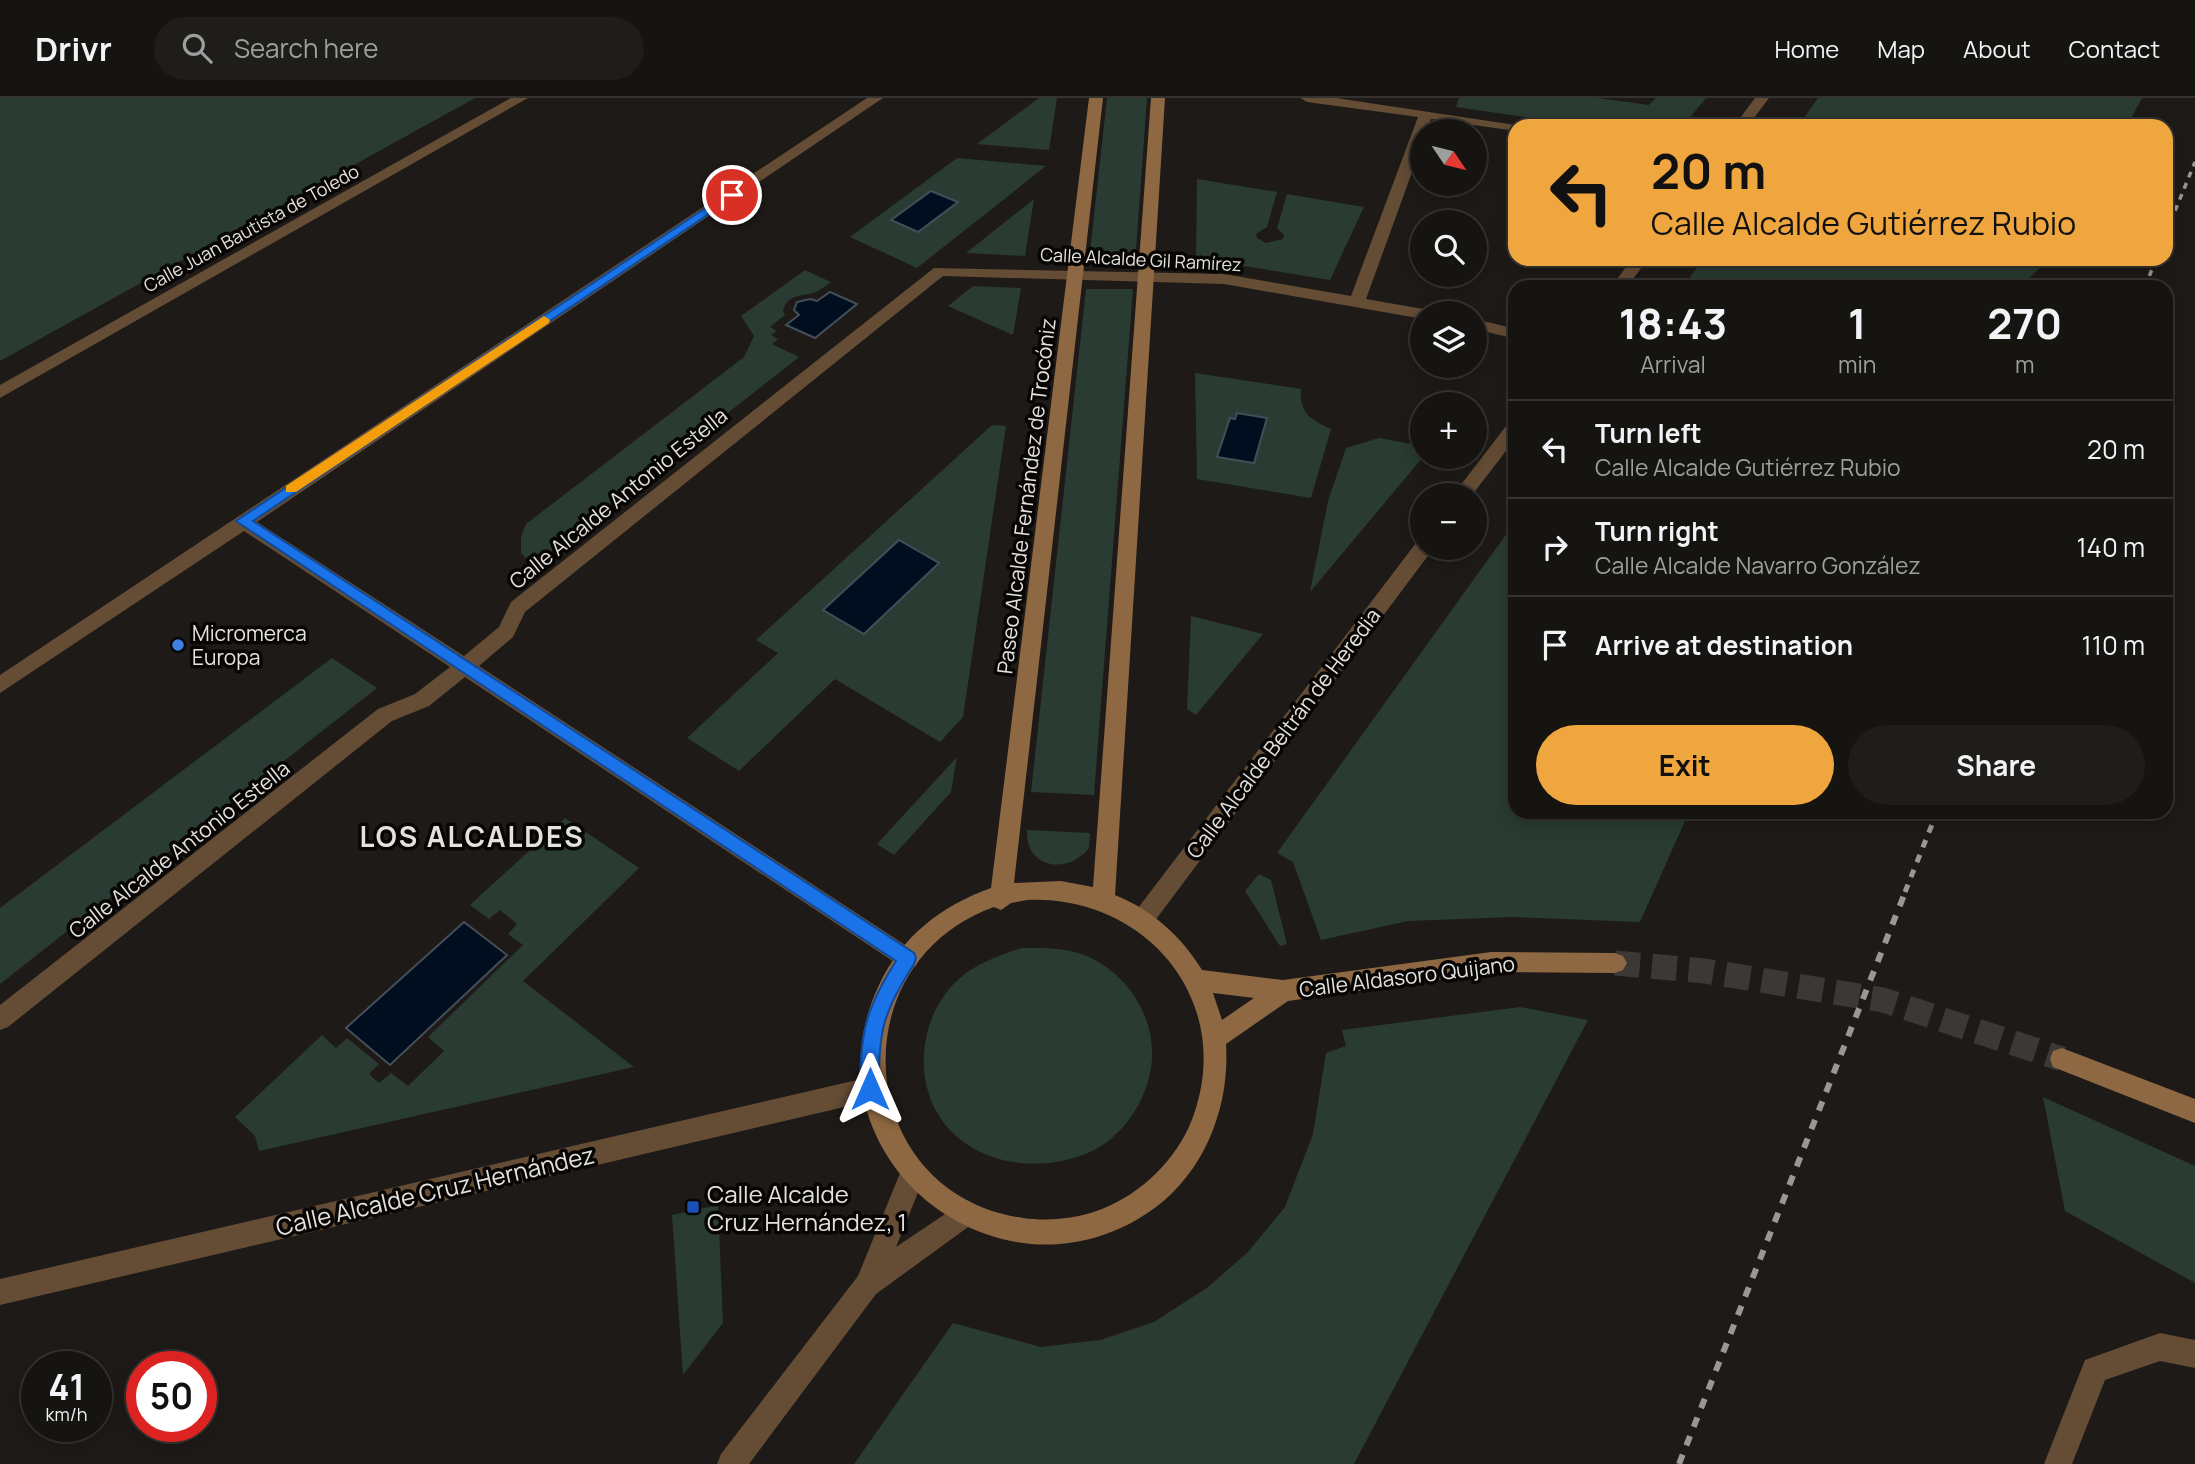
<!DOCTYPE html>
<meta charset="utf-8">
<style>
body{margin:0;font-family:Manrope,sans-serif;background:#1f1d1a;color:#f1f3f6;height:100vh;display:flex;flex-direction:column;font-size:26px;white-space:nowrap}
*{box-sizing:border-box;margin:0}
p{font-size:23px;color:#9e9e9f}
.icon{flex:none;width:38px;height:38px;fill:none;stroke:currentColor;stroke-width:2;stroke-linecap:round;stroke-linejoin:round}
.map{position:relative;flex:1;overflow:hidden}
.drawer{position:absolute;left:1508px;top:182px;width:665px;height:539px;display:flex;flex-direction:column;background:#161411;border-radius:21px;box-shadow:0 4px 18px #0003,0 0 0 2px #353331}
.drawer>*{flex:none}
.hud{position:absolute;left:1508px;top:21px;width:665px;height:147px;border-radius:21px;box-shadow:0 4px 18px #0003,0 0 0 2px #353331;background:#f0a63f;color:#111;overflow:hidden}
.needle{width:46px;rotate:125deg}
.tools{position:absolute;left:1410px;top:21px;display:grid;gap:14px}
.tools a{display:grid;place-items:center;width:77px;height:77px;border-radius:50%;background:#161411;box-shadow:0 4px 18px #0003,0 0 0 2px #353331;font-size:35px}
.speed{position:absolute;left:21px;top:1253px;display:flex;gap:14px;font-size:35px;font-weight:700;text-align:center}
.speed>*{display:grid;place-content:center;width:91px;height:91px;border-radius:50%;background:#161411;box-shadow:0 4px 18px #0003,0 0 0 2px #353331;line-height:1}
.speed small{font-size:18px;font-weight:400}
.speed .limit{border:10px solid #d22;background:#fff;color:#111}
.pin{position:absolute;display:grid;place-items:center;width:60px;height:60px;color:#fff;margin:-30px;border:4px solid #fff;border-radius:50%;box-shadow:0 2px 7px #0007}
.me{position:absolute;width:77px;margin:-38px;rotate:0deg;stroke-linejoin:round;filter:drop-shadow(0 0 5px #0008)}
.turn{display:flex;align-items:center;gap:24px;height:147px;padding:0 28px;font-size:32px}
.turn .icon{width:91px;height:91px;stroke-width:2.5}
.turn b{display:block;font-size:49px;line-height:60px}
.eta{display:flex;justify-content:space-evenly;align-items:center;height:119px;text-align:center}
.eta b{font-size:42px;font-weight:700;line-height:49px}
.action{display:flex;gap:14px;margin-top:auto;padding:14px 28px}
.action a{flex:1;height:80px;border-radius:42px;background:#f0a63f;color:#111;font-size:28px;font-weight:700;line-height:80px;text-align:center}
.action a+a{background:#1f1d1a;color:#f1f3f6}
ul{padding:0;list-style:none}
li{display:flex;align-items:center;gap:21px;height:98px;padding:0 28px;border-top:2px solid #353331}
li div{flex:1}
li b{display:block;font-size:26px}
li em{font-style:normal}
header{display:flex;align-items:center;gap:42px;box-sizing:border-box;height:98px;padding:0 35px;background:#161411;border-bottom:2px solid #353331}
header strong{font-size:33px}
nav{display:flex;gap:38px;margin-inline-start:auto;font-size:24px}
.search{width:490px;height:63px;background:#1f1d1a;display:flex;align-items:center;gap:18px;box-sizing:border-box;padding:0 24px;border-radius:38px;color:#9e9e9f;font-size:26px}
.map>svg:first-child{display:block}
.green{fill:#293b32}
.water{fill:#000e1f;stroke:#444e59;stroke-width:2}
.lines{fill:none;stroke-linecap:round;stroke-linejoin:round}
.secondary-tunnel{stroke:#3c3835;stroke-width:25;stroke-dasharray:25 12;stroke-linecap:butt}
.street{fill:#644c35;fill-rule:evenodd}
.secondary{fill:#8e6842;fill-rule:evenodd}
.rail-far2{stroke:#9a9794;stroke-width:3.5;stroke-dasharray:6 6;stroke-linecap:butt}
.rail-far1{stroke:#9a9794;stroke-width:5;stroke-dasharray:8 8;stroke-linecap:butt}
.rail{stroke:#9a9794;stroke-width:6;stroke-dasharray:10 10;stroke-linecap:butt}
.route{fill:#1a73e8;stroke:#114b97;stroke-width:2}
.slow{fill:#f59e0b}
.shop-dot{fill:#3f7fe0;stroke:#070605;stroke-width:2.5}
.transit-dot{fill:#1a4fb4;stroke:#070605;stroke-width:2.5}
.labels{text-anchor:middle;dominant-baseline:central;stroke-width:7;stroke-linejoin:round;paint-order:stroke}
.far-street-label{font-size:18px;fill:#e4e2df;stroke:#070605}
.street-label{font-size:21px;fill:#e4e2df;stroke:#070605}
.poi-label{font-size:21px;fill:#e4e2df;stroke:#070605;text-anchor:start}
.near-street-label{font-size:24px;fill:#e4e2df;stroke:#070605}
.near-poi-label{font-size:24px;fill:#e4e2df;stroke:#070605;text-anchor:start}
.district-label{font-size:28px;font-weight:bold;letter-spacing:2px;fill:#e4e2df;stroke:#070605}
</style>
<header>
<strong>Drivr</strong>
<div class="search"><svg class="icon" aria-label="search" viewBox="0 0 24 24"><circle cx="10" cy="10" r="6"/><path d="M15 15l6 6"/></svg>Search here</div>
<nav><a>Home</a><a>Map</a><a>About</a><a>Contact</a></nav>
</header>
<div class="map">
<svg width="2195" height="1366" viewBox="0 0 2195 1366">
<rect width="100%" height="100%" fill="#1e1a17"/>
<g class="green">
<path d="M0,0h475l-475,263z"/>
<path d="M1039,0h18l-8,52 -72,-6z"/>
<path d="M1107,0h40l-12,165 -46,-2z"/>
<path d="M1459,0h139l51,7 7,-7h50l-23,28h-98l-129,-19z"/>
<path d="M1818,0h324l-15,28h-329z"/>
<path d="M957,60l89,8 -129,102 -67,-31z"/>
<path d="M1197,81l80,13 -10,35 -11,7 1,4 9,5 17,-4 1,-4 -7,-7 10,-34 77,13 -34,73 -134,-22z"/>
<path d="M1034,101l-9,57 -59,-3z"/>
<path d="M1703,161h345l-27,28h-338z"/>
<path d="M805,172l26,12c-5,3 -10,8 -15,10 -13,5 -29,1 -33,19l2,4 -15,12 7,4 -6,4 7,4 -6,5 27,13 -266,209 -12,-13v-16l5,-13 218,-167 10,-21 -13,-20z"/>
<path d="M973,188l48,2 -8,47 -65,-29z"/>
<path d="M1086,191h47l-39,506 -63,-3z"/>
<path d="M1195,275l106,16c-2,24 10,31 30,40l-20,69 -114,-19z"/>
<path d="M992,327l14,1 -43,291 -23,25 -105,-63 -96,92 -52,-33 91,-85 -22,-13z"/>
<path d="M1379,340l44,8v11l-113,135 18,-91 18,-53z"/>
<path d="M1515,424l1,290h173l-49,110 -128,-5 -104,4 -87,19 -28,-78 -16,-9z"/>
<path d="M1191,518l72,18 -67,81 -9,-6z"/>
<path d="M332,560l45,30 -377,296v-76z"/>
<path d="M957,659l-6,35 -57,63 -17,-11z"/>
<path d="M565,720l74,50 -116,113 111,86 -375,84 -4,-15 -20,-19 87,-82 14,13 11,-10 32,26 -10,10 10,9 12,-10 17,13 36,-35 -16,-14 95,-92 -15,-11 9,-10 -17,-14 -11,9 -19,-14z"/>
<path d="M1027,732l63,3 -1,15c-21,27 -64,21 -62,-18z"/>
<path d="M1259,776l12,6 16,64 -7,2 -35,-55z"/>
<path d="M1021,850c23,0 46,-1 68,9 45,21 73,72 60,121 -9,34 -33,65 -66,77 -77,28 -164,-13 -159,-102 2,-28 14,-56 36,-75 17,-15 39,-22 61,-30z"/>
<path d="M1520,909l68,13 -234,444h-500l99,-141 88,24 59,-7 54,-18 54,-35 40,-35 37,-45 28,-73 13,-81 20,-7 -4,-16z"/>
<path d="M2043,999l152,69v117l-130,-72z"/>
<path d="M718,1107l5,118 -40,52 -11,-160z"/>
</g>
<g class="water">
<path d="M931,93l27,11 -40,30 -27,-12z"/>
<path d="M830,194l27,12 -42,34 -29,-13 13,-10 -5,-5 3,-8 13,-3 7,2z"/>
<path d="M1237,315l30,5 -13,45 -37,-6 13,-39 5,1z"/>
<path d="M899,442l40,23 -75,71 -41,-24z"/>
<path d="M464,824l43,33 -117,110 -44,-37z"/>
</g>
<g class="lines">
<path class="secondary-tunnel" d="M1615,865l90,8 178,29 179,59"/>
<g class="street">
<path d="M511,0h17l-528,300v-13z"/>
<path d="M867,0h16l-626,424 207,134 35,-29 12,-25 423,-334 290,6 127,22 67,-179 -111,-15 -7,-4h36l186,28h-6v5l-85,-12 -4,12h-4v11l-57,157 63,11 1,3h-7v6l-199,-35 -281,-8 -418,336 -12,25 -34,29 437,286 3,7 -3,7 -8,3 -8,-3 -435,-289 -36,29 -37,15 -384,306 -8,3v-25l378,-296 37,-15 35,-27 -206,-136 -244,162v-18z"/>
<path d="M1755,0h14l-21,28h-14z"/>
<path d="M1632,161h16l-21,28h-16z"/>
<path d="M1475,221l41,10v10l-41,-10z"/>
<path d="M1516,321v19l-44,57h-19l57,-74z"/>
<path d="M1423,443v7h9l-2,5 -279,373 -8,3 -8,-3 -3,-7 3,-7 281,-369z"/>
<path d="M870,979l9,4 3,8 -3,8 -9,4 -870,204v-26z"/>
<path d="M912,1064l9,4 4,9 -29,72 70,-47 9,4 4,9 -4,9 -99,72 -127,170h-32l4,-10 137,-178 45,-110z"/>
<path d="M2160,1235l35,7v28l-35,-7 -55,19 -33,84h-28l41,-104z"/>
</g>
<g class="secondary">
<path d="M1089,0h14l-89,785 47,-2 32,6 58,-789h14l-50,797c37,15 66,41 87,75l81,10 208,-28 124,1 8,3 4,7 -4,7 -8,3 -124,-1 -203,29 -62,43c4,61 -20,125 -70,163 -152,113 -359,-49 -277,-222 23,-49 62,-79 112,-97zM1027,802c117,-5 207,98 167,214 -13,39 -46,74 -83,91 -27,13 -59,17 -88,13 -168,-24 -187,-254 -29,-311l7,3 10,-7zM1213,895l41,5 -32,22z"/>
<path d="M2062,950l133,51v24l-142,-56 -3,-8 3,-8z"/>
</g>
<g class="rail-far2">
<path d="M2166,135l29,-71"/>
<path d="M2145,189l11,-28"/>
</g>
<path class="rail-far1" d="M1905,794l32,-80"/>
<path class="rail" d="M1679,1366l227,-574"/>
</g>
<path class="route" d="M728,95l9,2 -484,326 661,432 2,5 -2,6c-31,48 -36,68 -35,125l-3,6 -6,3 -7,-3 -3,-6c0,-56 6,-81 36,-128l-660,-440z"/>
<path class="slow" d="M544,218l6,4 -1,3 -253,169h-10v-6z"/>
<circle class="shop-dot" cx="178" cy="547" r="7"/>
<rect class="transit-dot" x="686" y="1102" width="14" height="14" rx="3.5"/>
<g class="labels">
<g class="far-street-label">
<text transform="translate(251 130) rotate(-29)">Calle Juan Bautista de Toledo</text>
<text transform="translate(1141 161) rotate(3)">Calle Alcalde Gil Ramírez</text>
</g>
<g class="street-label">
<text transform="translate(1026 398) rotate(-83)">Paseo Alcalde Fernández de Trocóniz</text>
<text transform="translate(618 400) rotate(-39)">Calle Alcalde Antonio Estella</text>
<text transform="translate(1283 635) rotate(-53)">Calle Alcalde Beltrán de Heredia</text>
<text transform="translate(179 751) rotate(-38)">Calle Alcalde Antonio Estella</text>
<text transform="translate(1407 878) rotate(-7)">Calle Aldasoro Quijano</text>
</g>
<g class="poi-label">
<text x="192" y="535">Micromerca<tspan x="192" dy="24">Europa</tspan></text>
</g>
<g class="near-street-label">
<text transform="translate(435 1092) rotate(-13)">Calle Alcalde Cruz Hernández</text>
</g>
<g class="near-poi-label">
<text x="707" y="1095">Calle Alcalde<tspan x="707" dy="28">Cruz Hernández, 1</tspan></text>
</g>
<g class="district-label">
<text x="472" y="738">LOS ALCALDES</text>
</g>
</g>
</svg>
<div class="tools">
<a><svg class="needle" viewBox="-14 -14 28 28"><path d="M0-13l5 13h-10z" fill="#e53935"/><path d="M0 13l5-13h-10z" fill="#9e9e9f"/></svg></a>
<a><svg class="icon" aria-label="search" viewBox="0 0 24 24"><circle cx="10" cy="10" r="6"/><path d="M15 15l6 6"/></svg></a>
<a><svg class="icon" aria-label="layers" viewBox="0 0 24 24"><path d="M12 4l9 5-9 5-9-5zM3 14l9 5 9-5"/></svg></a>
<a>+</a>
<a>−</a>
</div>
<div class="speed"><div>41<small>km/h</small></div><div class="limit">50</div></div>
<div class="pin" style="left:732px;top:97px;background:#d93025"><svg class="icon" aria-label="arrive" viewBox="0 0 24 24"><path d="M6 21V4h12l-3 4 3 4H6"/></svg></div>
<svg class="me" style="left:870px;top:991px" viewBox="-20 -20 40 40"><path d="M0-17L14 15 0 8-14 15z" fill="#1a73e8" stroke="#fff" stroke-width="4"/></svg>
<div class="hud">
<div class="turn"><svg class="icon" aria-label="left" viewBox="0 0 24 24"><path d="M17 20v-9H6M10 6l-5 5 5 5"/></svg><div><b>20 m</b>Calle Alcalde Gutiérrez Rubio</div></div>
</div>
<section class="drawer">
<div class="eta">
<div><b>18:43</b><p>Arrival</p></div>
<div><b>1</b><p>min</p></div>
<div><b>270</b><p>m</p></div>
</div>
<ul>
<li><svg class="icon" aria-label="left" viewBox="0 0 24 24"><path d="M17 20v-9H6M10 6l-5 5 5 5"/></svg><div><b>Turn left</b><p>Calle Alcalde Gutiérrez Rubio</p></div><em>20 m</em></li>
<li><svg class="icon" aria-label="right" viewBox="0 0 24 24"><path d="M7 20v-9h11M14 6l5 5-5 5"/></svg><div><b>Turn right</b><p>Calle Alcalde Navarro González</p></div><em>140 m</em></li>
<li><svg class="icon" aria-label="arrive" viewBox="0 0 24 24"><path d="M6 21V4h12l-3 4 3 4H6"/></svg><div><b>Arrive at destination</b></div><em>110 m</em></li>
</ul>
<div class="action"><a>Exit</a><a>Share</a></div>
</section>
</div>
